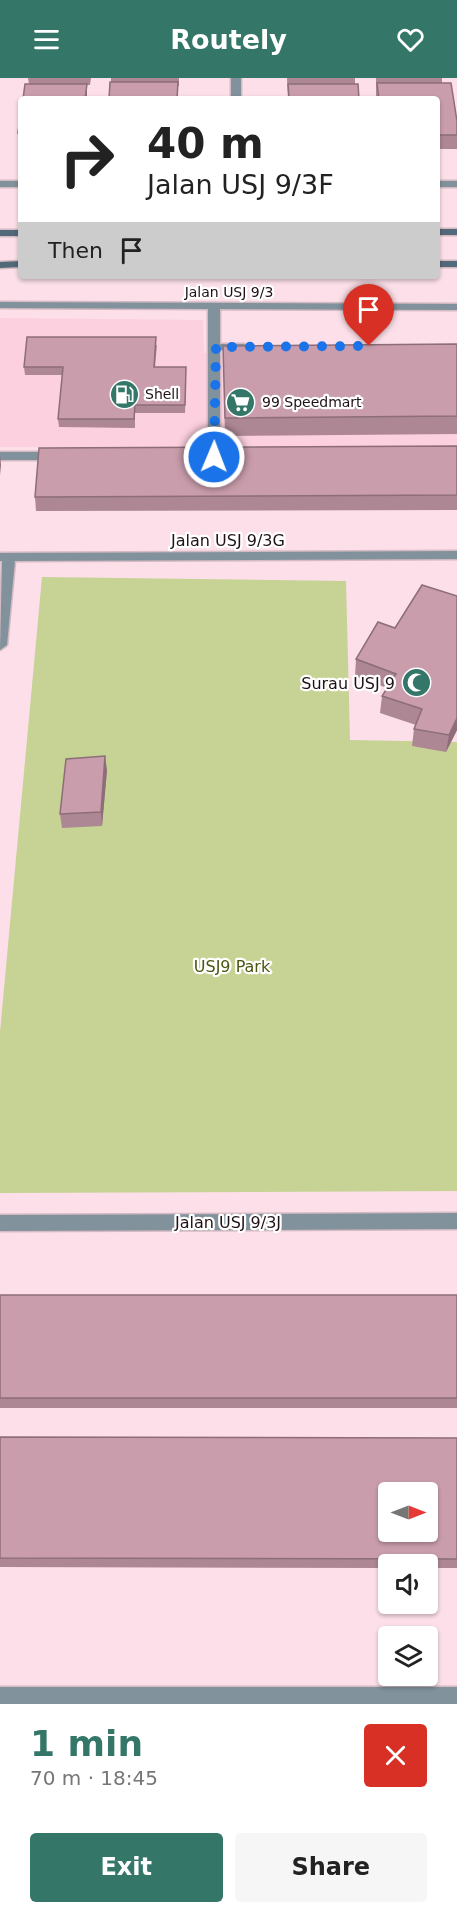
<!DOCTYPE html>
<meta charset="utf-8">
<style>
body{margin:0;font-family:"DejaVu Sans",sans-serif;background:#f6f6f6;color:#222;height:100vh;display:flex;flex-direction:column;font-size:22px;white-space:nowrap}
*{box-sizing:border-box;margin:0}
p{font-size:20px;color:#767676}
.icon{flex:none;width:33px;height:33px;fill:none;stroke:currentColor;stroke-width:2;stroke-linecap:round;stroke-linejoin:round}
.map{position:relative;height:1626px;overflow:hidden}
.drawer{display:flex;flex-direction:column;background:#fff;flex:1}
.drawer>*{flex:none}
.hud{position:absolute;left:18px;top:18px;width:422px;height:183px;border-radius:6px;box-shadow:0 2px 4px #0004;background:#fff;color:#222;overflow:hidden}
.needle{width:39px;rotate:90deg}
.buttons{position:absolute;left:378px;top:1404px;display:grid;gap:12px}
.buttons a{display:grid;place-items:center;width:60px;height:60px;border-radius:6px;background:#fff;box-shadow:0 2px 4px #0004;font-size:30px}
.pin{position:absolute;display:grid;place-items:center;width:51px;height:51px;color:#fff;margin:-62px -26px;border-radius:50% 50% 50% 0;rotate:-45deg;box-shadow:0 0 6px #0007}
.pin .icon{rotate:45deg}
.me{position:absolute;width:66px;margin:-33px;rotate:1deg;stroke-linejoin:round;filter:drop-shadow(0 0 4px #0008)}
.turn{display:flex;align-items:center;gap:21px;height:126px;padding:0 30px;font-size:27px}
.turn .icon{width:78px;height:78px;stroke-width:2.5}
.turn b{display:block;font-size:42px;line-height:51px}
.then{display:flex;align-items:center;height:57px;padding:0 30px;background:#0003;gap:12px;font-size:22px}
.round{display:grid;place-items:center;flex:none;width:63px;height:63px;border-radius:6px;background:#f6f6f6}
.head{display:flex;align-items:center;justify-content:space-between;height:102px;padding:0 30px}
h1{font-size:36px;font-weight:700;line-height:45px;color:#347769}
.primary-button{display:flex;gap:12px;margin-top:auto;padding:12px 30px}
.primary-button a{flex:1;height:69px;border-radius:6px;background:#347769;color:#fff;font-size:24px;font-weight:700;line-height:69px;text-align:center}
.primary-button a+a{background:#f6f6f6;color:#222}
header{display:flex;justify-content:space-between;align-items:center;height:78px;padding:0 30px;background:#347769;color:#fff;font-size:27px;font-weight:700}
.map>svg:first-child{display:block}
.built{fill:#fcd0de}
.green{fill:#c6d394}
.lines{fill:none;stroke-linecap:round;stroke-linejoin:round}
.lane-casing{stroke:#d4bac2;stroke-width:3}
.street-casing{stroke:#d4bac2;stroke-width:3}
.secondary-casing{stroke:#d4bac2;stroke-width:3}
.lane{fill:#82929d;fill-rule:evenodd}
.street{fill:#82929d;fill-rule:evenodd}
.secondary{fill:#516978;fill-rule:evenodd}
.wall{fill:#ad8793}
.shaded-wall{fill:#8d6e78}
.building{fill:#c99dab;stroke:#8d6e78;stroke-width:1.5;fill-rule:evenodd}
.route{stroke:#1a73e8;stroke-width:10;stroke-dasharray:0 18}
.labels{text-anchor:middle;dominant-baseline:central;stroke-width:4.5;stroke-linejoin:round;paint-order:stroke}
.far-street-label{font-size:14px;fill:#201116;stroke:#fff}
.far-poi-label{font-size:14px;fill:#201116;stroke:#fff;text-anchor:start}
.street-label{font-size:16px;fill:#201116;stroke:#fff}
.poi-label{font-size:16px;fill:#201116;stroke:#fff;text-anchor:end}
.park-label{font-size:16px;fill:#4b5513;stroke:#fff}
</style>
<header><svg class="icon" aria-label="menu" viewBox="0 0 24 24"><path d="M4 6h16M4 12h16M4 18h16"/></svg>Routely<svg class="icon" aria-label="heart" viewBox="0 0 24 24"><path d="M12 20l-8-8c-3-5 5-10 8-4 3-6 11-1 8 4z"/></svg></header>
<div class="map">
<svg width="457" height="1626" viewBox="0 0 457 1626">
<rect width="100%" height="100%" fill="#fcdfe8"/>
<path class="built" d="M0,240l203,2 1,33 253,-1v95h-457z"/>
<path class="green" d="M42,499l304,4 4,159 107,2v449l-457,2v-161z"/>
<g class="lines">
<defs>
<path id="lane" d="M0,374h57l6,4 -6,4h-57z"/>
<g id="street">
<rect x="231" y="0" width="10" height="21"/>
<rect x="0" y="103" width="21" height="6"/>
<rect x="436" y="103" width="21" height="6"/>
<path d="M0,224l457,2v6l-237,-1v35h24l6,3 -6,3h-24v107l-6,4 -6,-4v-148l-208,-1z"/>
<path d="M457,473v8l-442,2 -8,84 -7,5 2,-89h-2v-8z"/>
<path d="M457,1135v16l-457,2v-16z"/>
<rect x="0" y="1609" width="457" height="17"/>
</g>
<g id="secondary">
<rect x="436" y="151" width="21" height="6"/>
<rect x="0" y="152" width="21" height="6"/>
<path d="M21,183v6l-21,1v-6z"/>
<rect x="436" y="183" width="21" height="6"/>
</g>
</defs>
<use href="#lane" class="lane-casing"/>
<use href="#street" class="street-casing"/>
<use href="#secondary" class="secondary-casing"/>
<use href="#lane" class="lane"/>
<use href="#street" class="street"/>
<use href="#secondary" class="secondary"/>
</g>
<g class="wall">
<path d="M28,0h63l-1,7 -61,-1z"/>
<path d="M111,0h68v8l-68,-4z"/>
<path d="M287,0h68v6l4,15h-71z"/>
<path d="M376,0h66v5l15,38v28h-21v-50h-60z"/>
<path d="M21,32v36h-2l-1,-13z"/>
<path d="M457,266v90l-232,2 -2,-90z"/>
<path d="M157,267l-2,22 31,9 -1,37h-50v15l-76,-1 -1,-8 4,-44h-37l-1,-8z"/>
<path d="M457,368v64l-421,1 -1,-14z"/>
<path d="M457,518v134l-11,22 -34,-6 2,-17 2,-4 -36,-12 2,-17 5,-8 -32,-12 1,-17 39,-31z"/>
<path d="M107,692l-5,56 -40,2 -2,-14z"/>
<rect x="0" y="1217" width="457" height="113"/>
<path d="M0,1359l457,1v130h-29v-4h-40v4l-388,-1z"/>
</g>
<g class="shaded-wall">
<path d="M87,6v15h-2z"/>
<path d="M0,377l1,10 -1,10z"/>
<path d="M457,640v12l-11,22 3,-17z"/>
<path d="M105,678l2,14 -5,56 -1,-14z"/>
</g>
<g class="building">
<path d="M110,4h68l-1,17h-68z"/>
<path d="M377,5h74l6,38v14h-21v-36h-57z"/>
<path d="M25,6h62l-2,15h-62z"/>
<path d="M288,6h70l1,15h-70z"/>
<path d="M21,32v23h-3z"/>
<path d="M27,259h129l-2,30h32l-1,38h-50l-1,14h-76l5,-52h-39z"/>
<path d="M457,266v72l-232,2 -2,-72z"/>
<path d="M457,368v49l-422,2 4,-49z"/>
<path d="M422,507l35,11v122l-8,17 -35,-6 8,-20 -40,-13 14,-22 -40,-15 22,-37 17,6z"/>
<path d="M105,678l-4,56 -41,2 6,-55z"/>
<rect x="0" y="1217" width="457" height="103"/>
<path d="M0,1359l457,1v121l-457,-1zM388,1414h40v40h-40z"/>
</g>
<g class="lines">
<path class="route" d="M214,379l2,-110 153,-1"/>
</g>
<defs>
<symbol id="fuel-disc" viewBox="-11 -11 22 22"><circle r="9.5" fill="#347769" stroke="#fff"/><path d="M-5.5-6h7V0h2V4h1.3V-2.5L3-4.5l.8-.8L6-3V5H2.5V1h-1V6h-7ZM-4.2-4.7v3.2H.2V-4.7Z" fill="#fff"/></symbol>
<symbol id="supermarket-disc" viewBox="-11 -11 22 22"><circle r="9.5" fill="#347769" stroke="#fff"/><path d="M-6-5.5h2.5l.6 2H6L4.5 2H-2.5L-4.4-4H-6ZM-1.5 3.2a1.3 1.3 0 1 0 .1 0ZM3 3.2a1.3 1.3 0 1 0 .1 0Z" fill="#fff"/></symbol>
<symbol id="mosque-disc" viewBox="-11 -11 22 22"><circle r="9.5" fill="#347769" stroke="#fff"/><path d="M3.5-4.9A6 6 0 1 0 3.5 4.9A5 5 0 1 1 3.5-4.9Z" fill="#fff"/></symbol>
</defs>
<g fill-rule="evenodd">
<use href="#fuel-disc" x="108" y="300" width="33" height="33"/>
<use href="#supermarket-disc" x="224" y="308" width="33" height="33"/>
<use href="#mosque-disc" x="400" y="588" width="33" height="33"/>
</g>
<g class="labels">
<g class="far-street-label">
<text x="229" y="214">Jalan USJ 9/3</text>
</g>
<g class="far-poi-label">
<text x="145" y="316">Shell</text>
<text x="262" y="324">99 Speedmart</text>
</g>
<g class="street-label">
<text x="228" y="462">Jalan USJ 9/3G</text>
<text x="228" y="1144">Jalan USJ 9/3J</text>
</g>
<g class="poi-label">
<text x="395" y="605">Surau USJ 9</text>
</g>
<g class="park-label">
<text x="232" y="888">USJ9 Park</text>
</g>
</g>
</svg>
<div class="buttons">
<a><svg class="needle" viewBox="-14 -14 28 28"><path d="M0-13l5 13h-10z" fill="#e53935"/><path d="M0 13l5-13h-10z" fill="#767676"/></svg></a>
<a><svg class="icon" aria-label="sound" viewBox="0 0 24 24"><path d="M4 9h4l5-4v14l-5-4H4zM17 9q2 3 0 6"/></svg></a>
<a><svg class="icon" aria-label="layers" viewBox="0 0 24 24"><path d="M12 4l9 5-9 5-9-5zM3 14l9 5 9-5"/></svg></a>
</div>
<div class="pin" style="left:369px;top:268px;background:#d93025"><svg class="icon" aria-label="arrive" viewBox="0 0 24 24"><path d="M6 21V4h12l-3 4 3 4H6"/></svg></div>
<svg class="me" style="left:214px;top:379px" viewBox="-20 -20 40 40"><circle r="17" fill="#1a73e8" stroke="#fff" stroke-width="3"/><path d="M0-11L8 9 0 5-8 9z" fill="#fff"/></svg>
<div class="hud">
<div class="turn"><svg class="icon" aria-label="right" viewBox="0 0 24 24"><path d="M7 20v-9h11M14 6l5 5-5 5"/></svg><div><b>40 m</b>Jalan USJ 9/3F</div></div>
<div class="then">Then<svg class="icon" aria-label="arrive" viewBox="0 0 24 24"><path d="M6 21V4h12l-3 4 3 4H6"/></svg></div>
</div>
</div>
<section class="drawer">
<div class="head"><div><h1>1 min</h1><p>70 m · 18:45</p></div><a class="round" style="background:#d93025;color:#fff"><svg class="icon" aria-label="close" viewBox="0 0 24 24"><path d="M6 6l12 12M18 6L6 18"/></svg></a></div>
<div class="primary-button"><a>Exit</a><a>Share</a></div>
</section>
